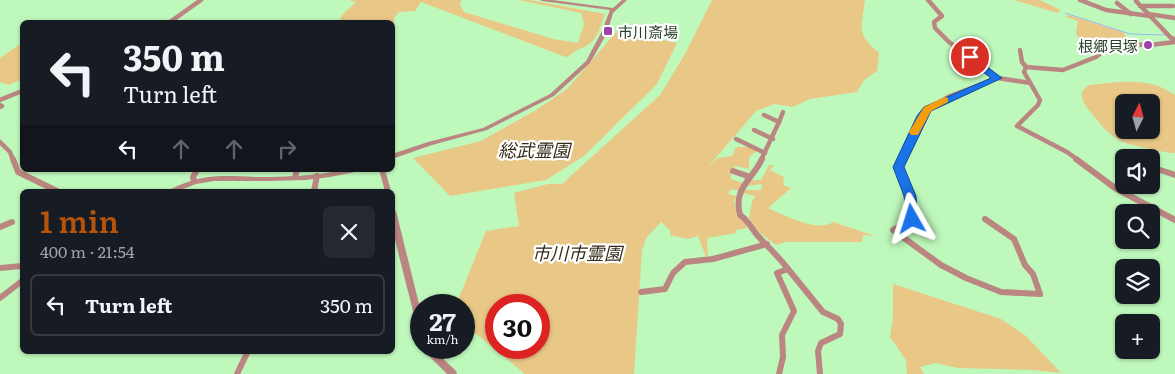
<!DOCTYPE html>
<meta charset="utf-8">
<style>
body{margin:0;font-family:Literata,"Noto Sans JP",serif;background:#242831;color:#f1f3f6;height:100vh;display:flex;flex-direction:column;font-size:19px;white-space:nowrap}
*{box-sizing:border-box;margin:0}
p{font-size:16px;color:#9ea1a6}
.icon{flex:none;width:28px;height:28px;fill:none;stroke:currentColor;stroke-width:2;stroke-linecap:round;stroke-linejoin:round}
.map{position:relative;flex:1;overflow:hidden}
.drawer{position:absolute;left:20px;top:189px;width:375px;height:165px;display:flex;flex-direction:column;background:#171b24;border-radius:8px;box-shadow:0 1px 4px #0004}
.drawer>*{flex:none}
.banner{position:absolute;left:20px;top:20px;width:375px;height:152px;border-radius:8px;box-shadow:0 1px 4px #0004;background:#171b24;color:#f1f3f6;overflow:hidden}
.needle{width:32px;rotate:6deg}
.buttons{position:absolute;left:1115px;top:94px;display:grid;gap:10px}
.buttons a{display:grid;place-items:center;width:45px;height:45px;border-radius:8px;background:#171b24;box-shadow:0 1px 4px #0004;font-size:25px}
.speed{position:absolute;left:410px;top:294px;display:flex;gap:10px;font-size:25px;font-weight:700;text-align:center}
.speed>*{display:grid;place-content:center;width:65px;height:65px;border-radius:50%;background:#171b24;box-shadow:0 1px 4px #0004;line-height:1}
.speed small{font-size:12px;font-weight:400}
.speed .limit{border:8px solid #d22;background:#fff;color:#111}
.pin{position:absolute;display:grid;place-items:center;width:42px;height:42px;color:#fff;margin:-21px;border:2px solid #fff;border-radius:50%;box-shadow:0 1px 5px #0007}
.me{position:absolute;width:55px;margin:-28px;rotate:354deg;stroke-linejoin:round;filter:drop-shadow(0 0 4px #0008)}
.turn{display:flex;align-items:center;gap:18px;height:105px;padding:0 20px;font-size:22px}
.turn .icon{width:65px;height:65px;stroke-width:2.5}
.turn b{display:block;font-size:35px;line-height:42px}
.lanes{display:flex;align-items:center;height:48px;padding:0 20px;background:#0003;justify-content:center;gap:25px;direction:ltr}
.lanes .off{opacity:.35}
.round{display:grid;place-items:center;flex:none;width:52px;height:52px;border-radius:8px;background:#242831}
.headline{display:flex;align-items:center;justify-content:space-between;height:85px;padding:0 20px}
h1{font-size:30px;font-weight:600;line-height:38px;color:#b45309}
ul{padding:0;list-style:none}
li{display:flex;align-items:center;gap:15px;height:62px;margin:0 10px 8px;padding:0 10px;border:2px solid #363941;border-radius:8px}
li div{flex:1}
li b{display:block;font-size:19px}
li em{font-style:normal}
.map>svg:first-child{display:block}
.green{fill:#e9c887;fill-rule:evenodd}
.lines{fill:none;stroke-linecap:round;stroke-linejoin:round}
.stream{stroke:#9cb9f2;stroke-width:1}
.minor-far1{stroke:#bb8682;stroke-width:4.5}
.minor{stroke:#bb8682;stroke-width:6}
.tertiary{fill:#bb8682;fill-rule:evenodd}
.route{fill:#1a73e8;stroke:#114b97}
.slow{fill:#f59e0b}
.poi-dot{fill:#9f41aa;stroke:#fff;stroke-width:2}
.labels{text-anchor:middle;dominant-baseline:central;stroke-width:4.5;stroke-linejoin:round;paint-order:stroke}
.far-poi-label{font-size:15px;fill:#2a4129;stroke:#fff;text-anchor:start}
.park-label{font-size:18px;font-style:italic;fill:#342a17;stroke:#fff}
</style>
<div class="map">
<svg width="1175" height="374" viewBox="0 0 1175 374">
<rect width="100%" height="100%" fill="#bef8bb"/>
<g class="green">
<path d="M349,0h112l-1,5 4,7 89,27 25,4 6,-19 -3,-11 -62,-13h11l75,14c-4,10 -7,24 -16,30 -7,5 -15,6 -21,13l-5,-1 -142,-54 -6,9 -16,1 -5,6 1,18 -2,4 -1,-18h-52l1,-6 15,-14z"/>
<path d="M712,0h153c-3,28 -10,33 14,53l-2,18 -13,9 -7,12 -47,7 -17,8 -19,-3 -18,7 -48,56 10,-9 14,-2 4,-9h14l7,4 -8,6v12l-13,-3 -5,4v9l12,4 -4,8 -8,-2 -3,5 9,2 -3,5 3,16 6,1 4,10 -11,2v3l-29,5 1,18 -2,1 -8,-21 -10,3 -18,-4v-5l-9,-8 -14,15 -5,13 -8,124h-109l-61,-50v-19h-8l30,-74 33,-5 -5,-33 34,-9h14l98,-89 25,-41zM496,305h43v43h-43z"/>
<path d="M1014,0h26l21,10 -4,3z"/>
<path d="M1069,15l54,17 6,10h-22l-4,-4 -23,2 -4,-7 2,-12 -12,-4z"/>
<path d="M618,30l59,13 -20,41 -73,72 -38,24 -96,16 -37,-38 68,-17 55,-31 31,-21z"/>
<path d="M22,43v36l-13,6 -9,-3v-24z"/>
<path d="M1117,82c21,-1 40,0 58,13v58c-8,0 -15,-2 -23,-4 -31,-6 -38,-7 -58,-33 -6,-7 -13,-14 -12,-24l4,-5 4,-2zM1124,102h27v28h-27z"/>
<path d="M769,165h5l-4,5 14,7 -1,8 8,3 -23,20c16,7 49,25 65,14l42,14 -12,-1 -1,7h-77l-9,3 -17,-13 -10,-14 3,-16 3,-6 -12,-3 1,-3h17l1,-6 -15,2 2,-6h12z"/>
<path d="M893,284l108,35 25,17 35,37 -28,-3 -75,-2 -23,-5 -15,4 4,7h-17l-1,-14 -16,-23 3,-20z"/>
</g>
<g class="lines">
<path class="stream" d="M1065,13l65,21 36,1"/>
<g class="minor-far1">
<path d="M928,0l14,16 -8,6 1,6 14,14 49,36 32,5"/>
<path d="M1080,0l26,10 44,6"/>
<path d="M1136,1l35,37 4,1"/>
<path d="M1117,3l14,11"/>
<path d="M1140,6h33"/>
<path d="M1148,14l27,4"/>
<path d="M170,22l31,-22"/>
<path d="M1020,50l2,12 4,5"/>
<path d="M0,100l22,-9"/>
<path d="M0,105l2,1 -2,1"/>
<path d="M779,122l4,-10"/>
<path d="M754,130l19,9"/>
<path d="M736,139l29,14"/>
<path d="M0,142l10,10 3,8"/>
<path d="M761,160l18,-38 -15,-7"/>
<path d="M901,160l25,-50 24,-14 48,-18"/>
<path d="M1078,160l-11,-8 -50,-26 21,-21 2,-5 -16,-28 2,-5 37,3 33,-13 16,-13 38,1 25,-3"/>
</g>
<g class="minor">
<path d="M13,159l5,13 39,19"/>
<path d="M762,159c-10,21 -29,29 -22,56 9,6 11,13 18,21 10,11 21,21 30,33l-11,4 17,38 -12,24 1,22 -4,17"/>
<path d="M902,159l-3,8 11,28 2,24 -19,11 48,35 25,13 35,14 39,2"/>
<path d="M1076,159l39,29 60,32"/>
<path d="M1151,167l24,8"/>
<path d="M733,171l17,6"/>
<path d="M295,177l2,-7"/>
<path d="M194,181l-1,-4 4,-7"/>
<path d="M314,191l3,-15"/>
<path d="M1126,194l8,-9"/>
<path d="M985,219l29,20 11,26 8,9 7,20"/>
<path d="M0,227l12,-5"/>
<path d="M788,269l35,43 15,7 3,5 -1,10 -19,9 -3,8 2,23"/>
<path d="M641,292l24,-3 8,-16 12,-11 28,-3 54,-15"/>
<path d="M0,298l22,-17"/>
<path d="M237,374l11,-23"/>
</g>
<g class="tertiary">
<path d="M540,0h13l60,8 9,-8h5l-14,13 -6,20 -17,30 -36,33 -67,34 -55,15 -40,14v-5l36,-12 55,-14 67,-34 36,-33 15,-28 9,-23 -68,-9z"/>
<path d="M343,170h13l-1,2 -25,5 -24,3 -36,1h-56l-18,3 -18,7h-8l1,-2c33,-16 51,-13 87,-12 28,0 57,-1 85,-7z"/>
<path d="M379,170h6l6,21h-6z"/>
<path d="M392,209l4,2 25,101v19l-3,-1 -1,-3 -25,-99z"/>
<path d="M22,263v6l-22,2v-6z"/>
<path d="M423,348h9l24,23 1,3h-10l-23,-23z"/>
</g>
</g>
<path class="route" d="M970,54l32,24 -71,33 -27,56 12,29 2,23 -6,5 -4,-1 -4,-27 -11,-29 24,-51 7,-9 67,-29 -25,-19 -1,-2z"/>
<path class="slow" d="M945,97l3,1v4l-17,9 -13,24h-7l-2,-3 15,-25z"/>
<g class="poi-dot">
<rect x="603" y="26" width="10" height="10" rx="2.5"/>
<circle cx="1148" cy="45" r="5"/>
</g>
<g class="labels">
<g class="far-poi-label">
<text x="618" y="31">市川斎場</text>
<text x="1138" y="45" text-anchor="end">根郷貝塚</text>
</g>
<g class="park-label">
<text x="534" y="149">総武霊園</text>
<text x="577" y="252">市川市霊園</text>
</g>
</g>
</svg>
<div class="buttons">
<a><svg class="needle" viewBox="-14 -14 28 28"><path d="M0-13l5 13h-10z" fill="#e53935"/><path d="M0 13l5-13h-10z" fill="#9ea1a6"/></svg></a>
<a><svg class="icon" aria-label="sound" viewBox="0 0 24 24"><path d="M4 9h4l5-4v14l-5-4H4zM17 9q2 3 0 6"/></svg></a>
<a><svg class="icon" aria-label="search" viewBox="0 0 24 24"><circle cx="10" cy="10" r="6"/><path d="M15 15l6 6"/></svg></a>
<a><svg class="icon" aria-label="layers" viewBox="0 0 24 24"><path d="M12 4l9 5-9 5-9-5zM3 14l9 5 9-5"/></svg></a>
<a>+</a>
</div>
<div class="speed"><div>27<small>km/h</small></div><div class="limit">30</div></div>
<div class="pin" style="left:970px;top:57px;background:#d93025"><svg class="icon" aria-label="arrive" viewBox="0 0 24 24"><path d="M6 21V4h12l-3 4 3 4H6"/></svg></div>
<svg class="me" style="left:912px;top:219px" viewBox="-20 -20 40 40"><path d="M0-17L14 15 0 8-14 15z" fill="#1a73e8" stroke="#fff" stroke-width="4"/></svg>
<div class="banner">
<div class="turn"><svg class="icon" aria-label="left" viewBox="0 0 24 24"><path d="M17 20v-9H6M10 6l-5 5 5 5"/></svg><div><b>350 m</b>Turn left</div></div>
<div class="lanes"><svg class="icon" aria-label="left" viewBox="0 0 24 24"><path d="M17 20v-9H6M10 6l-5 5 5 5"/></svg><svg class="icon off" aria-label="ahead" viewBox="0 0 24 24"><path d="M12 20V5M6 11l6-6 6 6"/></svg><svg class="icon off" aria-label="ahead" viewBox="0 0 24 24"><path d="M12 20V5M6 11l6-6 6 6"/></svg><svg class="icon off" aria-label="right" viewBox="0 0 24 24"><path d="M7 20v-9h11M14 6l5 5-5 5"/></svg></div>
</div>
<section class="drawer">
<div class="headline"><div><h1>1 min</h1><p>400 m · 21:54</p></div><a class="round"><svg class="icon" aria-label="close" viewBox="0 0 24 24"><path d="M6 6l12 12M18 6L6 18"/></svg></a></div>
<ul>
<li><svg class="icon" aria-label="left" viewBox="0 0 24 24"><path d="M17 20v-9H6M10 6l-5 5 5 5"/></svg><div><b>Turn left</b></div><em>350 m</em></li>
</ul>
</section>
</div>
